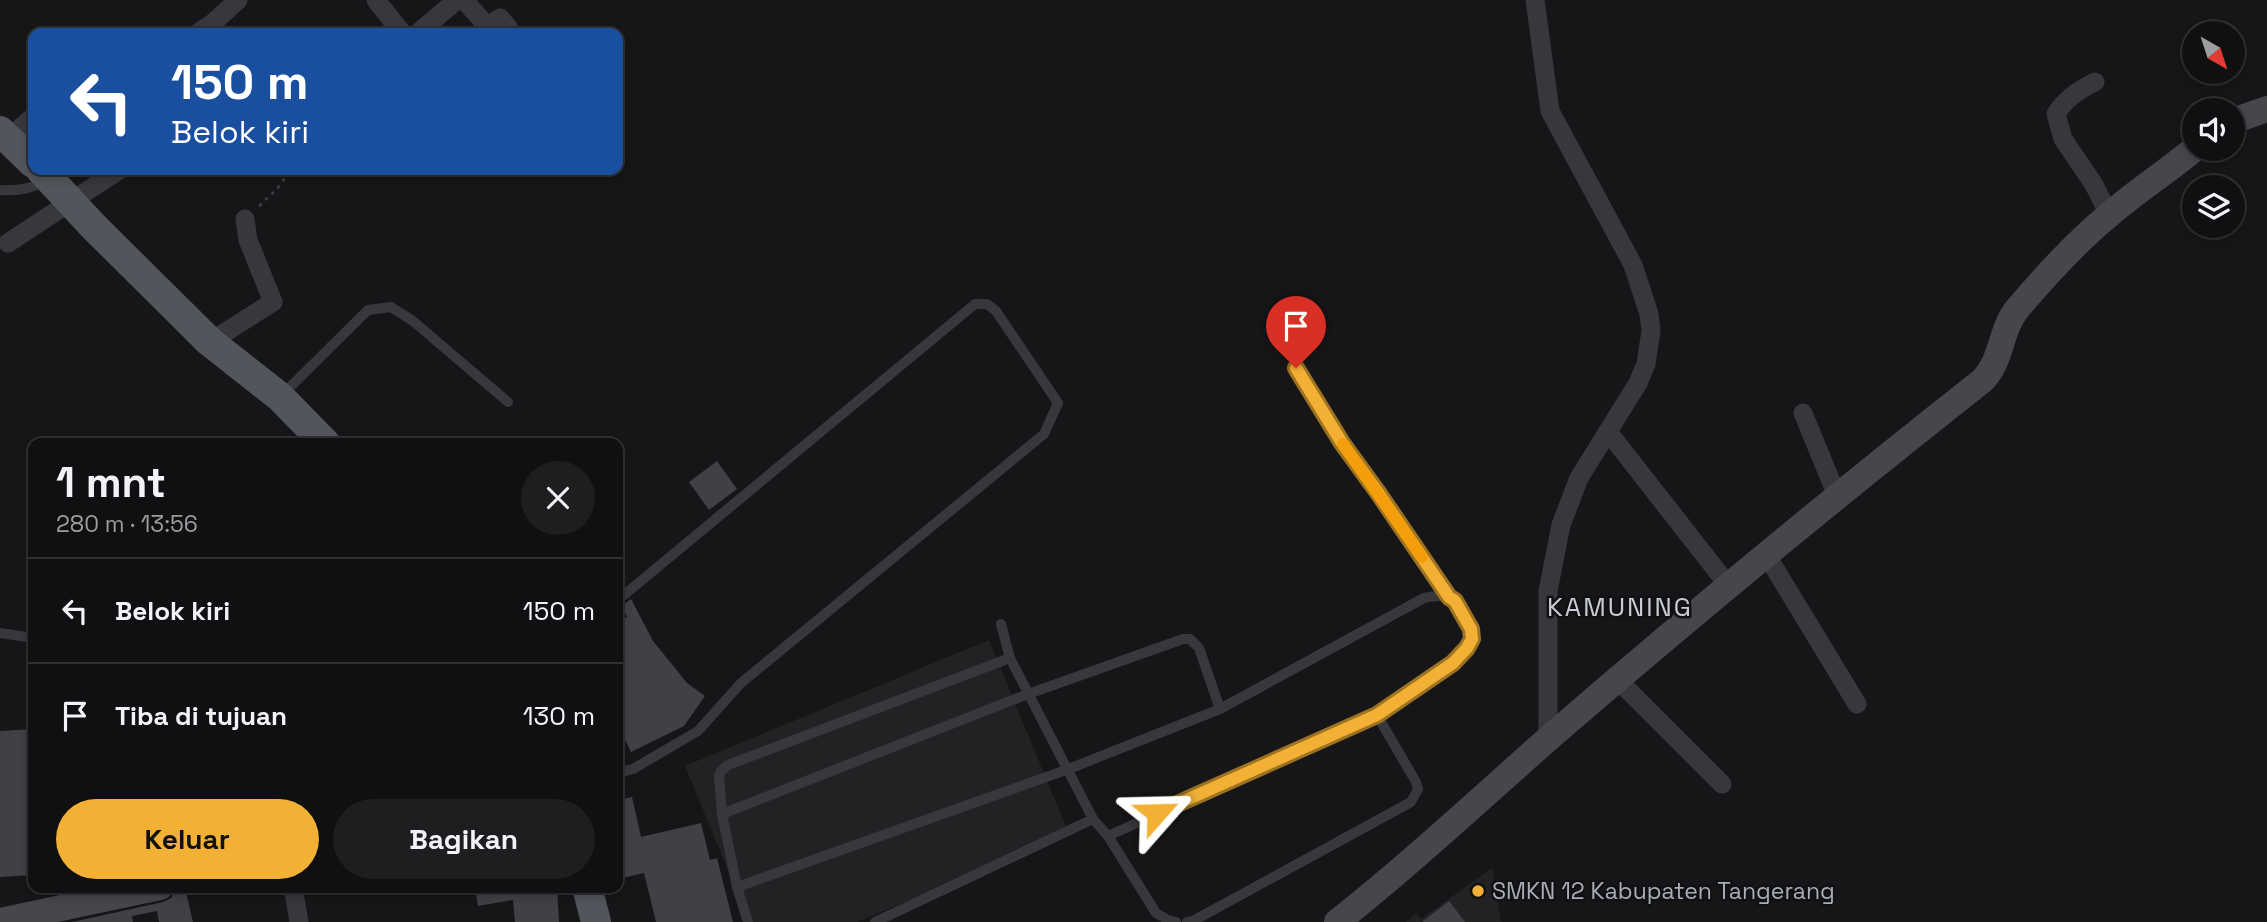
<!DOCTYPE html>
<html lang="id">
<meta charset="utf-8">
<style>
body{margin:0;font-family:"Space Grotesk",sans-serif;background:#1e1e20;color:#f1f3f6;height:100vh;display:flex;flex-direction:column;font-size:26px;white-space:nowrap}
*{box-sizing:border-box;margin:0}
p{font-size:23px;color:#9c9d9f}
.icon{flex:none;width:38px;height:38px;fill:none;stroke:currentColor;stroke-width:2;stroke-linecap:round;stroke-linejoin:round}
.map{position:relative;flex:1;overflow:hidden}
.drawer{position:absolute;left:28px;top:438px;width:595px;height:455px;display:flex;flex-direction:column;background:#101012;border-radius:14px;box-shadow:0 4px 10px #0003,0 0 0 2px #303032}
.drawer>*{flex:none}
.hud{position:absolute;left:28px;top:28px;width:595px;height:147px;border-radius:14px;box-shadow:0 4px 10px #0003,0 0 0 2px #303032;background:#1a4fa0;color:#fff;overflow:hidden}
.needle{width:46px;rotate:141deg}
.fabs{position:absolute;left:2182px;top:21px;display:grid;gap:14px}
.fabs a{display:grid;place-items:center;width:63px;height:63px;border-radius:50%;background:#101012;box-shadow:0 4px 10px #0003,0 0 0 2px #303032;font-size:35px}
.pin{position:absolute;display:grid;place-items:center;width:60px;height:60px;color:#fff;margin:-72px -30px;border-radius:50% 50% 50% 0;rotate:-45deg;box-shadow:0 0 7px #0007}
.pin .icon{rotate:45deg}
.me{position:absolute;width:77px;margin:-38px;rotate:65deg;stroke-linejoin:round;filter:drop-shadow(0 0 5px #0008)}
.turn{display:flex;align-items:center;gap:24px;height:147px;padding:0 28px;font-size:32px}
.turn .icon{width:91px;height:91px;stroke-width:2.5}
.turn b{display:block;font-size:49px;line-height:60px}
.round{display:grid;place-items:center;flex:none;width:74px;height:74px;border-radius:37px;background:#1e1e20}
.summary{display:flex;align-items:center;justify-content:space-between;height:119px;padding:0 28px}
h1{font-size:42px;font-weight:700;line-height:52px}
.button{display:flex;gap:14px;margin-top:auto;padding:14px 28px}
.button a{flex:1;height:80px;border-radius:42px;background:#f2b134;color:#111;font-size:28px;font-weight:700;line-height:80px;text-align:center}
.button a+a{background:#1e1e20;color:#f1f3f6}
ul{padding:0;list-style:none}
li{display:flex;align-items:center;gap:21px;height:105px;padding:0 28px;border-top:2px solid #303032}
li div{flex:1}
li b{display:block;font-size:26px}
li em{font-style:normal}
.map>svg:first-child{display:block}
.built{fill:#222225}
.building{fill:#404145}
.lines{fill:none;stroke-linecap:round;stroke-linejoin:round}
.path{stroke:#3d3f44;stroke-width:2.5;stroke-dasharray:3.5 5;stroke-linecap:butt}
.lane{stroke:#37383d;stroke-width:10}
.street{stroke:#37383d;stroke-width:19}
.secondary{stroke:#45474d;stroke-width:26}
.primary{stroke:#53555c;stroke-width:30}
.route-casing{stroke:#9d7322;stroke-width:18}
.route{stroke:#f2b134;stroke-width:12}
.slow{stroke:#f59e0b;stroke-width:12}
.poi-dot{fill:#f2b134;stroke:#111113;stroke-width:2.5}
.labels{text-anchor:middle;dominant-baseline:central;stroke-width:5;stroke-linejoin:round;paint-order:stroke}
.poi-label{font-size:23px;fill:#a8adb8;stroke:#111113;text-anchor:start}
.quarter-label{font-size:26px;letter-spacing:2px;fill:#c9ccd4;stroke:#111113}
</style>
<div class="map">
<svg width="2267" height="922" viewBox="0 0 2267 922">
<rect width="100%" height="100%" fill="#161618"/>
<g class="built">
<path d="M989,640l80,194 -212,88h-108l-64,-156z"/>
<path d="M1492,868l9,54h-95l10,-9 5,6z"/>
</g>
<g class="building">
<path d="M717,461l20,28 -28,21 -20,-28z"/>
<path d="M631,599l22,42 34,42 18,13 -21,30 -53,26 -13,-27v-104l9,-4 -5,-11z"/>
<path d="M33,729v89h-6l1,29 5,-1v29l-33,2v-146z"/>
<path d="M632,797l9,40 60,-14 9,37 7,-2 16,64h-77l-12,-49 -26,6v-79z"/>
<path d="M475,887h37l1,9v-7l44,-2 2,35h-44l-2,-22 -35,6z"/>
<path d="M185,888l8,34h-34l-2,-11 -25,5 1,6h-61l91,-20 8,-4 4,-7z"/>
<path d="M1449,901l16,21h-43z"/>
</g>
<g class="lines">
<path class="path" d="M259,206l18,-17 14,-19"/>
<g class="lane">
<path d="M0,190c18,1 31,-1 47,-10"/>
<path d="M1296,368l46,75 37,51 70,103"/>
<path d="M283,394l85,-84 23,-3 22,14 95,81"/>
<path d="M618,600l357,-296h12l9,7 62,92 -14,31 -303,249 -43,48 -65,38 -15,4"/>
<path d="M1001,624l9,34 83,161 15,17 48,77 12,7 8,2"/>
<path d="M0,633l33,5"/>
<path d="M722,814l-3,-38 2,-5 7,-6 282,-107"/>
<path d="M737,887l329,-117 154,-61 204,-111c23,-5 29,-2 40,18 4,7 8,13 7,21 -1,10 -11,20 -18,26l-76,52 -269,121"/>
<path d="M748,922l-11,-35 -15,-73 306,-120 155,-55h7l9,9 21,61"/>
<path d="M875,922l218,-103"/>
<path d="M1187,922l6,-1 218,-119 7,-13 -2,-7 -39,-67"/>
</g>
<g class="street">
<path d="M376,0l26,33"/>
<path d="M464,0l23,26 13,-8 8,9"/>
<path d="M1535,0l15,111 83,154 16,49 2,17 -5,33 -8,19 -59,95 -18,47 -13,66v148"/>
<path d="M198,33l15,-10 25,-23"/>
<path d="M418,33l39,-33"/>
<path d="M2095,82c-15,7 -30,17 -39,32l7,25 30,44 16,31"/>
<path d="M8,139l25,-22"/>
<path d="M8,243l111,-73"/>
<path d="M210,342l63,-40 -25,-62 -3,-21"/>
<path d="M1803,413l34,83"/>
<path d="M1609,433l119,152"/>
<path d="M1766,554l91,150"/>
<path d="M1618,680l104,104"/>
<path d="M293,887l6,35"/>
</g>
<g class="secondary">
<path d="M2233,121l34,-12"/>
<path d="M0,921l160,-34"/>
<path d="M1337,922c73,-58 142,-122 212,-184 142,-123 287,-242 434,-358 20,-21 17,-51 35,-72 28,-33 58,-66 91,-93 27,-24 58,-43 85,-66"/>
</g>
<g class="primary">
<path d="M0,131l33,32"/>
<path d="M41,170l53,57 116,115 70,55 45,46"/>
<path d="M587,887l9,35"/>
</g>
</g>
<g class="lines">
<defs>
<path id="route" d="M1157,813l220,-98 76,-52 14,-15 5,-9 -1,-10 -16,-28 -6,-4 -70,-103 -37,-51 -46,-75"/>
</defs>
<use href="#route" class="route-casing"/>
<use href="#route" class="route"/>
<path class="slow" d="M1343,444l79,113"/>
</g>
<circle class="poi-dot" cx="1478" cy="891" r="7"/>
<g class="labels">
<g class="poi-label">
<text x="1492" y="891">SMKN 12 Kabupaten Tangerang</text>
</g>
<g class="quarter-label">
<text x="1620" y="607">KAMUNING</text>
</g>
</g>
</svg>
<div class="fabs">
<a><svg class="needle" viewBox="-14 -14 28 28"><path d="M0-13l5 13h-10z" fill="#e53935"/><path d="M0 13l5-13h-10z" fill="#9c9d9f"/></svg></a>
<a><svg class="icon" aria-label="sound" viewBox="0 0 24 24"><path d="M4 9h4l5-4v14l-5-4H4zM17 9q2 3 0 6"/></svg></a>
<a><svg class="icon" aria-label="layers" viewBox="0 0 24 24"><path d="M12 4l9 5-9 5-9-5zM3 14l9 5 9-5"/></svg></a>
</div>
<div class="pin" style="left:1296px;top:368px;background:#d93025"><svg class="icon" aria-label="arrive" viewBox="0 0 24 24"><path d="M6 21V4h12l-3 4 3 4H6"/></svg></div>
<svg class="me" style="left:1157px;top:813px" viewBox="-20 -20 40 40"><path d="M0-17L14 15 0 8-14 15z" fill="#f2b134" stroke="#fff" stroke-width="4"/></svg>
<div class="hud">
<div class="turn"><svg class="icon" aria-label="left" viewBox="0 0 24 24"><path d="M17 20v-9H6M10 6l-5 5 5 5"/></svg><div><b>150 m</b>Belok kiri</div></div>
</div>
<section class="drawer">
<div class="summary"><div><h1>1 mnt</h1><p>280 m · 13:56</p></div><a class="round"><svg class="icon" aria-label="close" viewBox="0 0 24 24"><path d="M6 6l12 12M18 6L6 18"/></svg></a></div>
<ul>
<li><svg class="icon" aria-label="left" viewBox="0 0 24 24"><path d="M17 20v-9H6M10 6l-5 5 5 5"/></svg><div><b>Belok kiri</b></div><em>150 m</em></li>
<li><svg class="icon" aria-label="arrive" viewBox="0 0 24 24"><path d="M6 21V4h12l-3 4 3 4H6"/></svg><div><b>Tiba di tujuan</b></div><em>130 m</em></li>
</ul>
<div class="button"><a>Keluar</a><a>Bagikan</a></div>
</section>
</div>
